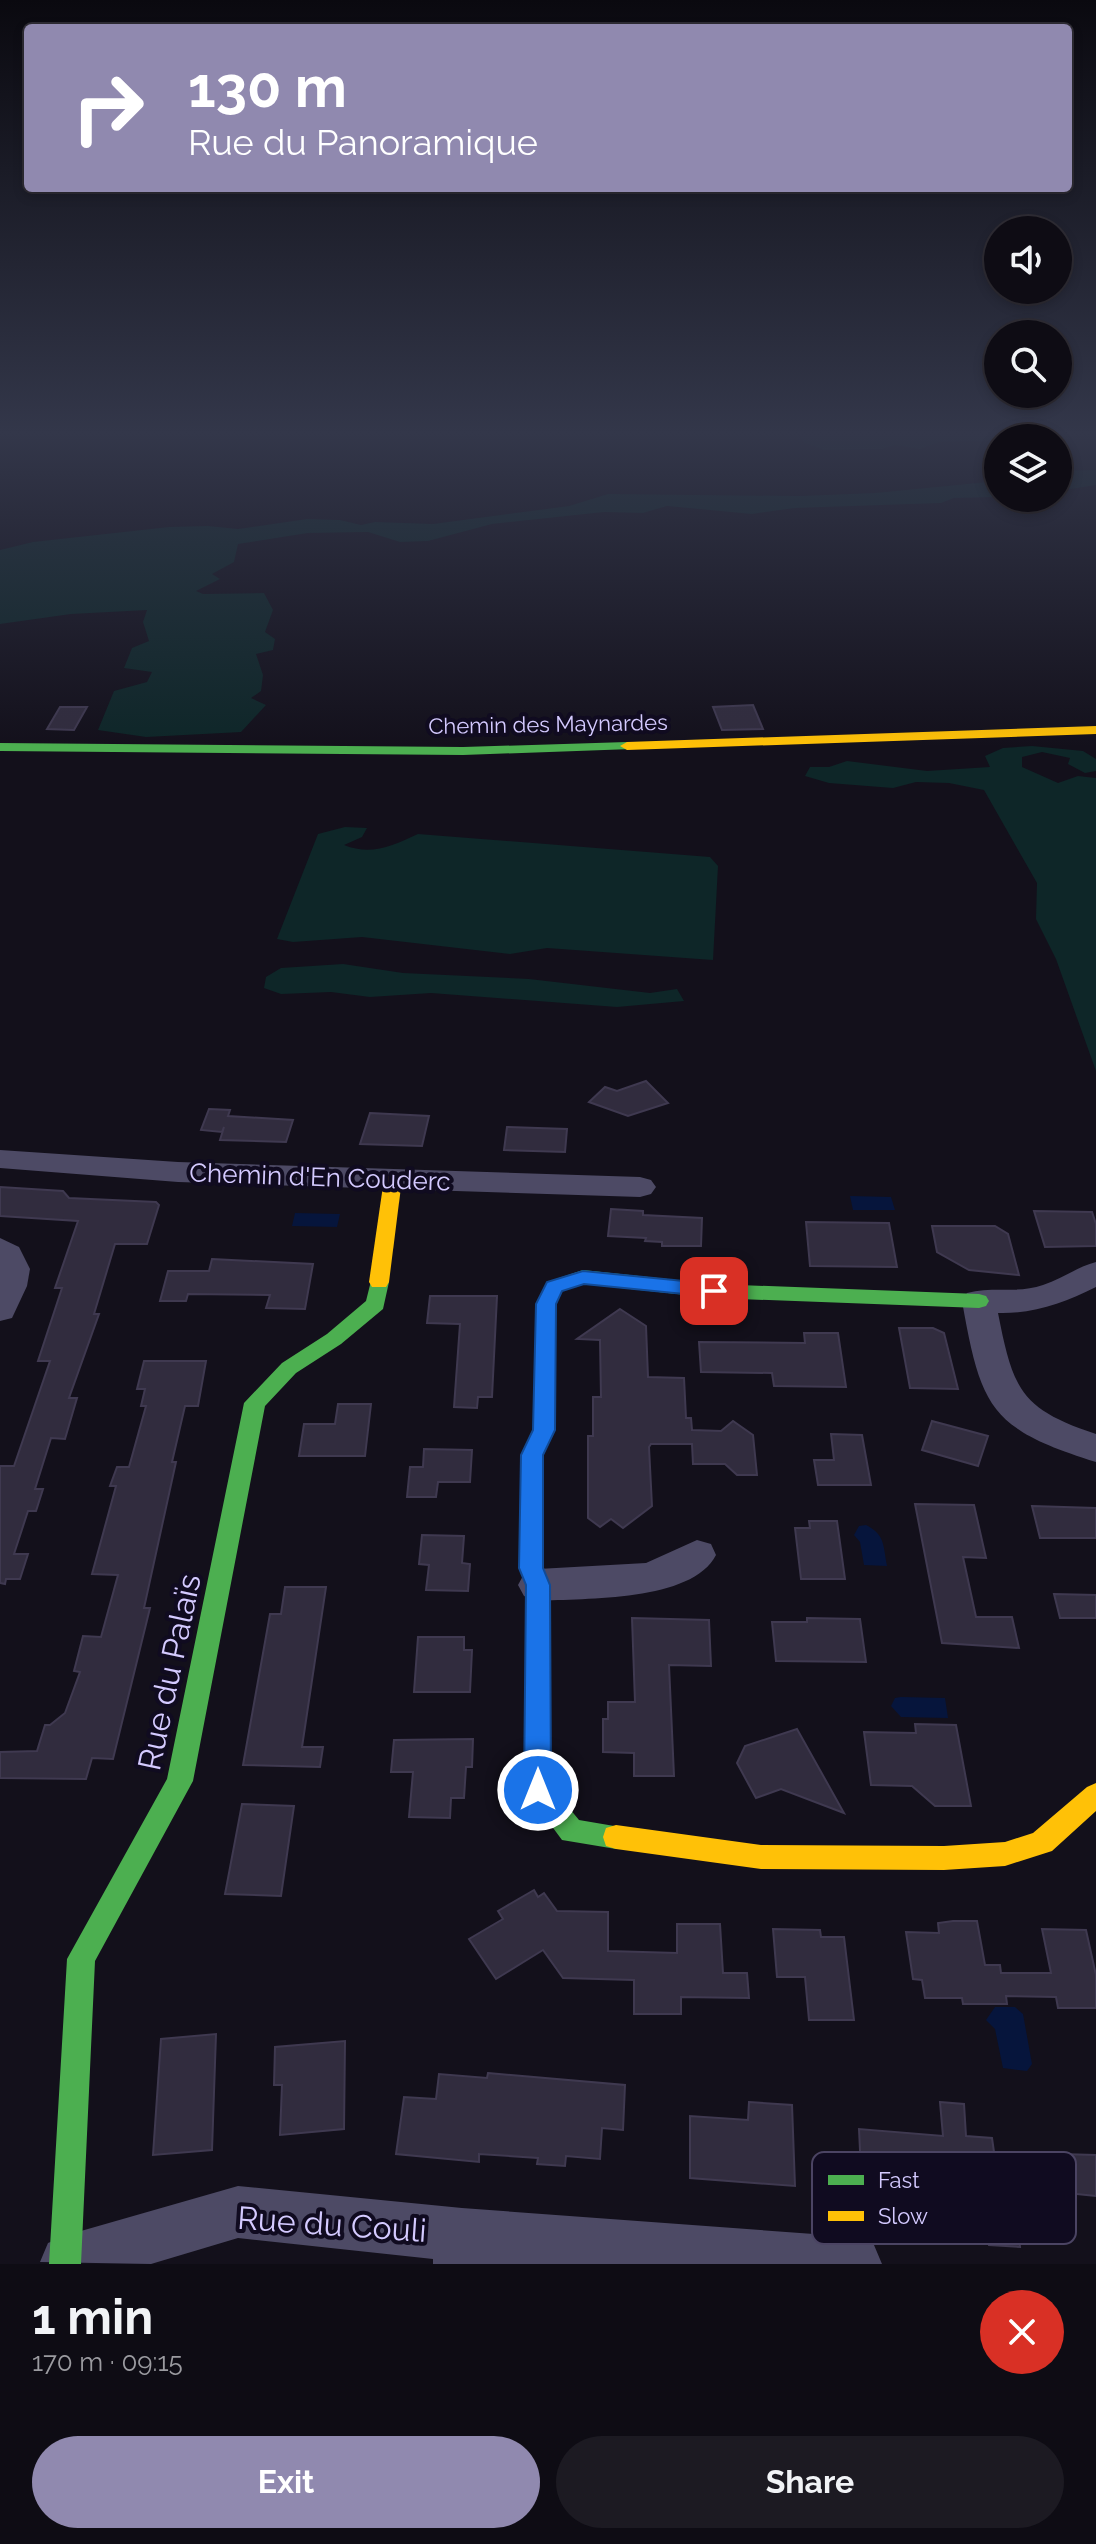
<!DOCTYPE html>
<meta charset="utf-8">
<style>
body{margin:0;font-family:Raleway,sans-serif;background:#1c1a22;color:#f1f3f6;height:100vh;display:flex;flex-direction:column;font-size:30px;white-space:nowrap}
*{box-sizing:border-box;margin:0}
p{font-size:26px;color:#9b9ba0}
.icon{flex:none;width:44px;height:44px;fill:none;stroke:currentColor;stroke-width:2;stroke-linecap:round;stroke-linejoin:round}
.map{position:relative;height:2264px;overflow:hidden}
.details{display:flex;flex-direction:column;background:#0e0c14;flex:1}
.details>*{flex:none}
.guide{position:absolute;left:24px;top:24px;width:1048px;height:168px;border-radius:8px;box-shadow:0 4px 12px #0003,0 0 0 2px #2e2c34;background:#9089af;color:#fff;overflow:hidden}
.tools{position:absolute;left:984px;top:216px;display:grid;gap:16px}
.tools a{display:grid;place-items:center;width:88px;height:88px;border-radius:50%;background:#0e0c14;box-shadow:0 4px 12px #0003,0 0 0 2px #2e2c34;font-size:40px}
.pin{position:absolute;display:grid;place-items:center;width:68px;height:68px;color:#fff;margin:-34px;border-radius:16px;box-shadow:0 4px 12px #0006}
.me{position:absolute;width:88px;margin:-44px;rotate:0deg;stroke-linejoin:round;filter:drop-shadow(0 0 6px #0008)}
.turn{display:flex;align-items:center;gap:28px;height:168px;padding:0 32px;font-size:36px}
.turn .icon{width:104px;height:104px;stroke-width:2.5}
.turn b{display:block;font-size:56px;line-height:68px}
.round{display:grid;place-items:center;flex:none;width:84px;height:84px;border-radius:42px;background:#1c1a22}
.headline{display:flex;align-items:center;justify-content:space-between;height:136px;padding:0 32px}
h1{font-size:48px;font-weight:700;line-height:60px}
.cta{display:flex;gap:16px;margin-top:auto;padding:16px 32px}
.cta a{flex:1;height:92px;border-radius:48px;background:#9089af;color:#fff;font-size:32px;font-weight:700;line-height:92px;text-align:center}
.cta a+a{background:#1c1a22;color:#f1f3f6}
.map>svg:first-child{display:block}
.green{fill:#0e2628}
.water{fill:#06153c}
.building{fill:#312c3e;stroke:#3f3950;stroke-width:2}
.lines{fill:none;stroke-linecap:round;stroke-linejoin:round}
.street{fill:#4d4a65;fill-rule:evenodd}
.fast{fill:#4caf50;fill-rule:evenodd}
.slow{fill:#ffc107;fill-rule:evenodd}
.route{fill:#1a73e8;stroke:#114b97;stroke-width:2}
.labels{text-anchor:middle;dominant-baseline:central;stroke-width:8;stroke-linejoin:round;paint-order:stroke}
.far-street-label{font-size:22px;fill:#d4caff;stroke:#100b20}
.street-label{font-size:26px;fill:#d4caff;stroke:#100b20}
.near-street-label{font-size:32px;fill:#d4caff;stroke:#100b20}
.key{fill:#100b20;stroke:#4b4463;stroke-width:2}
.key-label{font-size:22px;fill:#d4caff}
</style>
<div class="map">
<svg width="1096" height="2264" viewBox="0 0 1096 2264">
<rect width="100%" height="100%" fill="#13101b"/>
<g class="green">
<path d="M789,430h223l11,6 -25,2v3l-59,1 -19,7 -25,-4 -13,4 -58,1 -21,-8 -4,-9z"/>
<path d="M1096,470v15l-38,6v-20z"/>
<path d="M998,481v16l-44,1 -13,5 -146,5 -43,6 -85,-8 -24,7 -39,-1 -112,12 -64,17 -28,1 -32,-10 -60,1 -70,11 -4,18 -22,12 8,5 -24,12 7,3 61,-1 9,17 -8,22 10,7 -2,11 -17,4 7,21 -2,16 -10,7 15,7 -25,27 -95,5 -48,-7 16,-39 33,-9 5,-10 -28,-4 8,-20 17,-7 -6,-19 4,-12 -76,4 -71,10v-74l33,-8 136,-15 39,-1 30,3 69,-10 33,1 21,5 14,-3 58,2 136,-18 39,-12 192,2 75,-3z"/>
<path d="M1032,746l51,5 13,8v12l-11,2 -17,-9 2,-6 -28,-6 -20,5v10l36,16 20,-7 18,2v293l-40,-112 -20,-40 1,-36 -53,-93 -35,-7 -33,-1 -23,6 -64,-5 -24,-7 5,-9h19l18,-6 80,10 63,-4 -5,-11 18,-8z"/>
<path d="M345,827l22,1 -5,9 -18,8c27,11 48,1 74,-11l292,23 8,9 -5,94 -166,-12 -37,6 -148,-17 -69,5 -16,-3 41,-105z"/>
<path d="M343,964l60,9 126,6 121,14 27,-4 7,12 -67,6 -186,-14 -61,4 -39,-5 -50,2 -17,-6 2,-11 15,-9z"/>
</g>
<g class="water">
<path d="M850,1196l41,1 4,13h-42z"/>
<path d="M295,1213l44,1h1l-3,13 -45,-1z"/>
<path d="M866,1525c19,10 17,19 21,41l-23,-1 -4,-23 -6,-7 5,-9z"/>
<path d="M901,1697l44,1 3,20 -47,-1 -10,-11 4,-8z"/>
<path d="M995,2007h20l8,7 9,50 -5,7 -24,-3 -8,-39 -9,-9z"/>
</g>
<g class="building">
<path d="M753,705l10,24 -41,1 -9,-23z"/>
<path d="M60,707h27l-13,23 -27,-1z"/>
<path d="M646,1081l22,22 -40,13 -39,-14 16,-15 12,4z"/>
<path d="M209,1109l21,1 -2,6 65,4 -7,22 -66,-2 4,-13 -2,5 -21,-2z"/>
<path d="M370,1113l59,3 -7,30 -62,-2z"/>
<path d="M507,1127l60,2 -2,23 -61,-2z"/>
<path d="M0,1187l63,4 6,7 87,4 3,3 -12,39h-32l-21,70h5l-30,84h8l-12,41 -14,-1 -16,51h8l-7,22h-8l-14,43h14l-8,25h-14l-1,5 -5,-1v-117h14l36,-105h-12l24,-73h-7l23,-67 -78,-5z"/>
<path d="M611,1209l32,2v4l59,3 -1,28h-39v-4l-17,-1 1,-3 -38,-2z"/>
<path d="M1034,1211l58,1 4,12v22l-51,1z"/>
<path d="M806,1222l83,1 8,44 -87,-1z"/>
<path d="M932,1226h63l13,8 11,41 -50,-5 -32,-18z"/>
<path d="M212,1259l101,5 -8,45 -39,-1 4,-13 -82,-1 -2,7h-26l8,-30h41z"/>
<path d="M430,1296h67l-5,101h-14l-1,11 -23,-1 6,-83 -33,-1z"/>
<path d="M620,1309l26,17 2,51 36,1 2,40h5l1,12 29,1 12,-10 20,14 4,40h-20l-12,-11h-32l-1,-20h-41l-2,3 3,59 -29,22 -12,-9 -11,8 -12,-9v-82h5v-39h8l-1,-57 -23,-1z"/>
<path d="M899,1328h34l11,5 14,56 -48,-1z"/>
<path d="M804,1333h34l8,54 -72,-1 -2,-13 -71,-1 -2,-30 106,1z"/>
<path d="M144,1361h62l-8,45h-13l-13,56h4l-32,146h6l-37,151 -21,-1 -6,21 -86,-1v-26l37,-1 8,-26h5l15,-12 15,-41 -6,-1 9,-35 18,1 17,-62 -26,-1 24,-88h-6l7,-19h12l17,-61h-5l4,-17h-8z"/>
<path d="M338,1404h33l-6,52h-66l5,-32h31z"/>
<path d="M932,1421l56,15 -10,30 -56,-16z"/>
<path d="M831,1434l31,1 9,50h-53l-4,-25h20z"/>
<path d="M424,1449l48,1 -2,32h-32l-2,15h-29l3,-30h13z"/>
<path d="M915,1504l59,1 12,53 -23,-1 13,60h36l7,31 -77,-5z"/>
<path d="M1032,1506l64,2v30h-56z"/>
<path d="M809,1521h28l8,58h-44l-6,-51h15z"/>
<path d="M422,1535l42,1 -2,27 8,1 -2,27 -42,-1 3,-25 -10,-1z"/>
<path d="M285,1587h41l-24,160h21l-3,20 -77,-2 27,-151h11z"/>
<path d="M1054,1594l42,1v23h-36z"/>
<path d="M632,1618l77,2 2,46 -42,-1 5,111h-40v-23l-31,-1v-33h5v-17h27z"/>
<path d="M807,1618l53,1 6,43 -90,-1 -4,-39h35z"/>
<path d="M418,1637h46v13h8l-2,42h-56z"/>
<path d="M915,1724l41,1 15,81h-36l-23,-20 -41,-1 -7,-53 52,1z"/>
<path d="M797,1729l47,84 -63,-24 -25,9 -19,-35 8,-17z"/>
<path d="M473,1739l-1,28h-6l-2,31h-13l-1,20 -41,-1 4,-45h-22l3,-32z"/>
<path d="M242,1804l52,2 -13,90 -56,-2z"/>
<path d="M534,1890l4,7 6,-4 13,18 51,1v39l69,2v-29h43l3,49h24l2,25 -68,-1v17h-47v-34l-71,-2 -20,-28 -47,29 -27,-40 34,-20 -5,-8z"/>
<path d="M953,1921h24l8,44h15l1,8h50l-9,-44 44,1 10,45v33h-38l-2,-11 -50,-1 1,8h-44l-1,-6h-37l-3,-18 -9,-1 -7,-47 33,1 -1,-10z"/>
<path d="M773,1929l47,1 1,7h23l10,83h-45l-4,-43h-28z"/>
<path d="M216,2034l-4,116 -59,5 8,-116z"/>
<path d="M345,2041l-1,88 -64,6 2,-50h-8l1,-38z"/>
<path d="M488,2073l137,12 -2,45 -21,-2 -2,31 -34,-3 -1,10 -28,-2 1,-6 -59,-4v8l-83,-8 8,-57 32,2 3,-25 48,4z"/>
<path d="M749,2102l43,3 3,81 -105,-8v-62l58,4z"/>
<path d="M940,2102l24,2 2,32 26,2 2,14 102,3v41l-108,-11 -16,10 1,8 -111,-11 -3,-63 84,7z"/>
<path d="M986,2224l32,2 2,21 -31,-2z"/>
</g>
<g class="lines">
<g class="street">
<path d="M0,1150l178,12 462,15 11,3 5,7 -5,7 -11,3 -462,-15 -178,-14z"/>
<path d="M0,1238l19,9 11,22 -3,17 -15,32 -12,3z"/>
<path d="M1096,1262v25c-32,16 -62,27 -98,26 15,76 22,96 98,121v28c-106,-33 -115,-54 -134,-161l5,-8c25,-7 51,1 76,-8 19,-6 34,-18 53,-23z"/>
<path d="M697,1540l14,4 5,11c-24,47 -131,43 -178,46l-14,-5 -6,-11 6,-11 14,-5 108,-6z"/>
<path d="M238,2186l224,22 393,29 19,8 8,19h-449v-5l-195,-21 -87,26 -111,-2 8,-19 19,-8z"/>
</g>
<g class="fast">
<path d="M627,742l7,4 -2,3 -169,6 -463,-4v-8l463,4z"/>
<path d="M583,1270l131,14 265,10 7,2 3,5 -3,5 -7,2 -265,-10 -130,-14 -22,7 -6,13 -1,126 -12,25v113l7,17 1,201 28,34 47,8 3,9 -3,9 -10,3 -54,-9 -37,-50 1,-205 -7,-17 2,-113 12,-25 3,-126 11,-22z"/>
<path d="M379,1275l7,2 3,5 -6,27 -42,35 -45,29 -31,33 -72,375 -98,180 -14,303h-32l18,-305 100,-180 77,-376 38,-40 45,-29 39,-33 6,-24z"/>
</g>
<g class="slow">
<path d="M1096,726v8l-469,16 -7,-4 7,-4z"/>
<path d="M393,1173l9,6 -13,103 -3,5h-14l-3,-5 15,-103z"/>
<path d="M1096,1783v28l-44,40 -47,15 -61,4 -183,-1 -145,-20 -10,-3 -3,-9 3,-9 10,-3 145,20 183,1 61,-4 28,-9 54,-46z"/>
</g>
</g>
<linearGradient id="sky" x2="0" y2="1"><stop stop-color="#0a090f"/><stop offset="0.58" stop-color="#33374a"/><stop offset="1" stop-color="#33374a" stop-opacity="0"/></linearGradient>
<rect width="1096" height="747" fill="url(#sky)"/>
<path class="route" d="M583,1271l131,13 10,7 -10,6 -130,-13 -22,7 -6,13 -1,126 -12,25v113l7,17 1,205 -4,8 -9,4 -10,-4 -4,-8 2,-205 -7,-17 2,-113 12,-25 3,-126 11,-22z"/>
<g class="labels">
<g class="far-street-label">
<text transform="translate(548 724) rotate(-1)">Chemin des Maynardes</text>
</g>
<g class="street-label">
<text transform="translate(320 1177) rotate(2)">Chemin d'En Couderc</text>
</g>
<g class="near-street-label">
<text transform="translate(169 1672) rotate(-78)">Rue du Palaïs</text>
<text transform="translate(332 2224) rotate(4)">Rue du Couli</text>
</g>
</g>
<rect x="812" y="2152" width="264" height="92" rx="12" class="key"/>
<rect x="828" y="2175" width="36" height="10" fill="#4caf50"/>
<rect x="828" y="2211" width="36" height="10" fill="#ffc107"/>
<g class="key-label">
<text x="878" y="2188">Fast</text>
<text x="878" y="2224">Slow</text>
</g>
</svg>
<div class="tools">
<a><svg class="icon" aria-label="sound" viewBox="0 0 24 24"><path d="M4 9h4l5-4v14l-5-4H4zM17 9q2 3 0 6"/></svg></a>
<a><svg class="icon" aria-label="search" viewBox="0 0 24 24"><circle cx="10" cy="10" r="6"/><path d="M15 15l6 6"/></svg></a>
<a><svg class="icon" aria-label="layers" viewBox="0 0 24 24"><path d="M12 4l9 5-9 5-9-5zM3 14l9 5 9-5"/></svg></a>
</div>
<div class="pin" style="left:714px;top:1291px;background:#d93025"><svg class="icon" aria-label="arrive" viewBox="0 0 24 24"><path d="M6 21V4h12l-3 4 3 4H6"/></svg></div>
<svg class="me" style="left:538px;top:1790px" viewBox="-20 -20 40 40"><circle r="17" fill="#1a73e8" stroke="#fff" stroke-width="3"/><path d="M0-11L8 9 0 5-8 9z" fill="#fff"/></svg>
<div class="guide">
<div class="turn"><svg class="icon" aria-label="right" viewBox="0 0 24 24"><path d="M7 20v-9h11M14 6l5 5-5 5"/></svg><div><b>130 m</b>Rue du Panoramique</div></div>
</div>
</div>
<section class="details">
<div class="headline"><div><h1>1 min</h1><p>170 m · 09:15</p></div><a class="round" style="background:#d93025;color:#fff"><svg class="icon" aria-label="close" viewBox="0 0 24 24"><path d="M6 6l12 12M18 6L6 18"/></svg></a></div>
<div class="cta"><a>Exit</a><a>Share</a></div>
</section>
